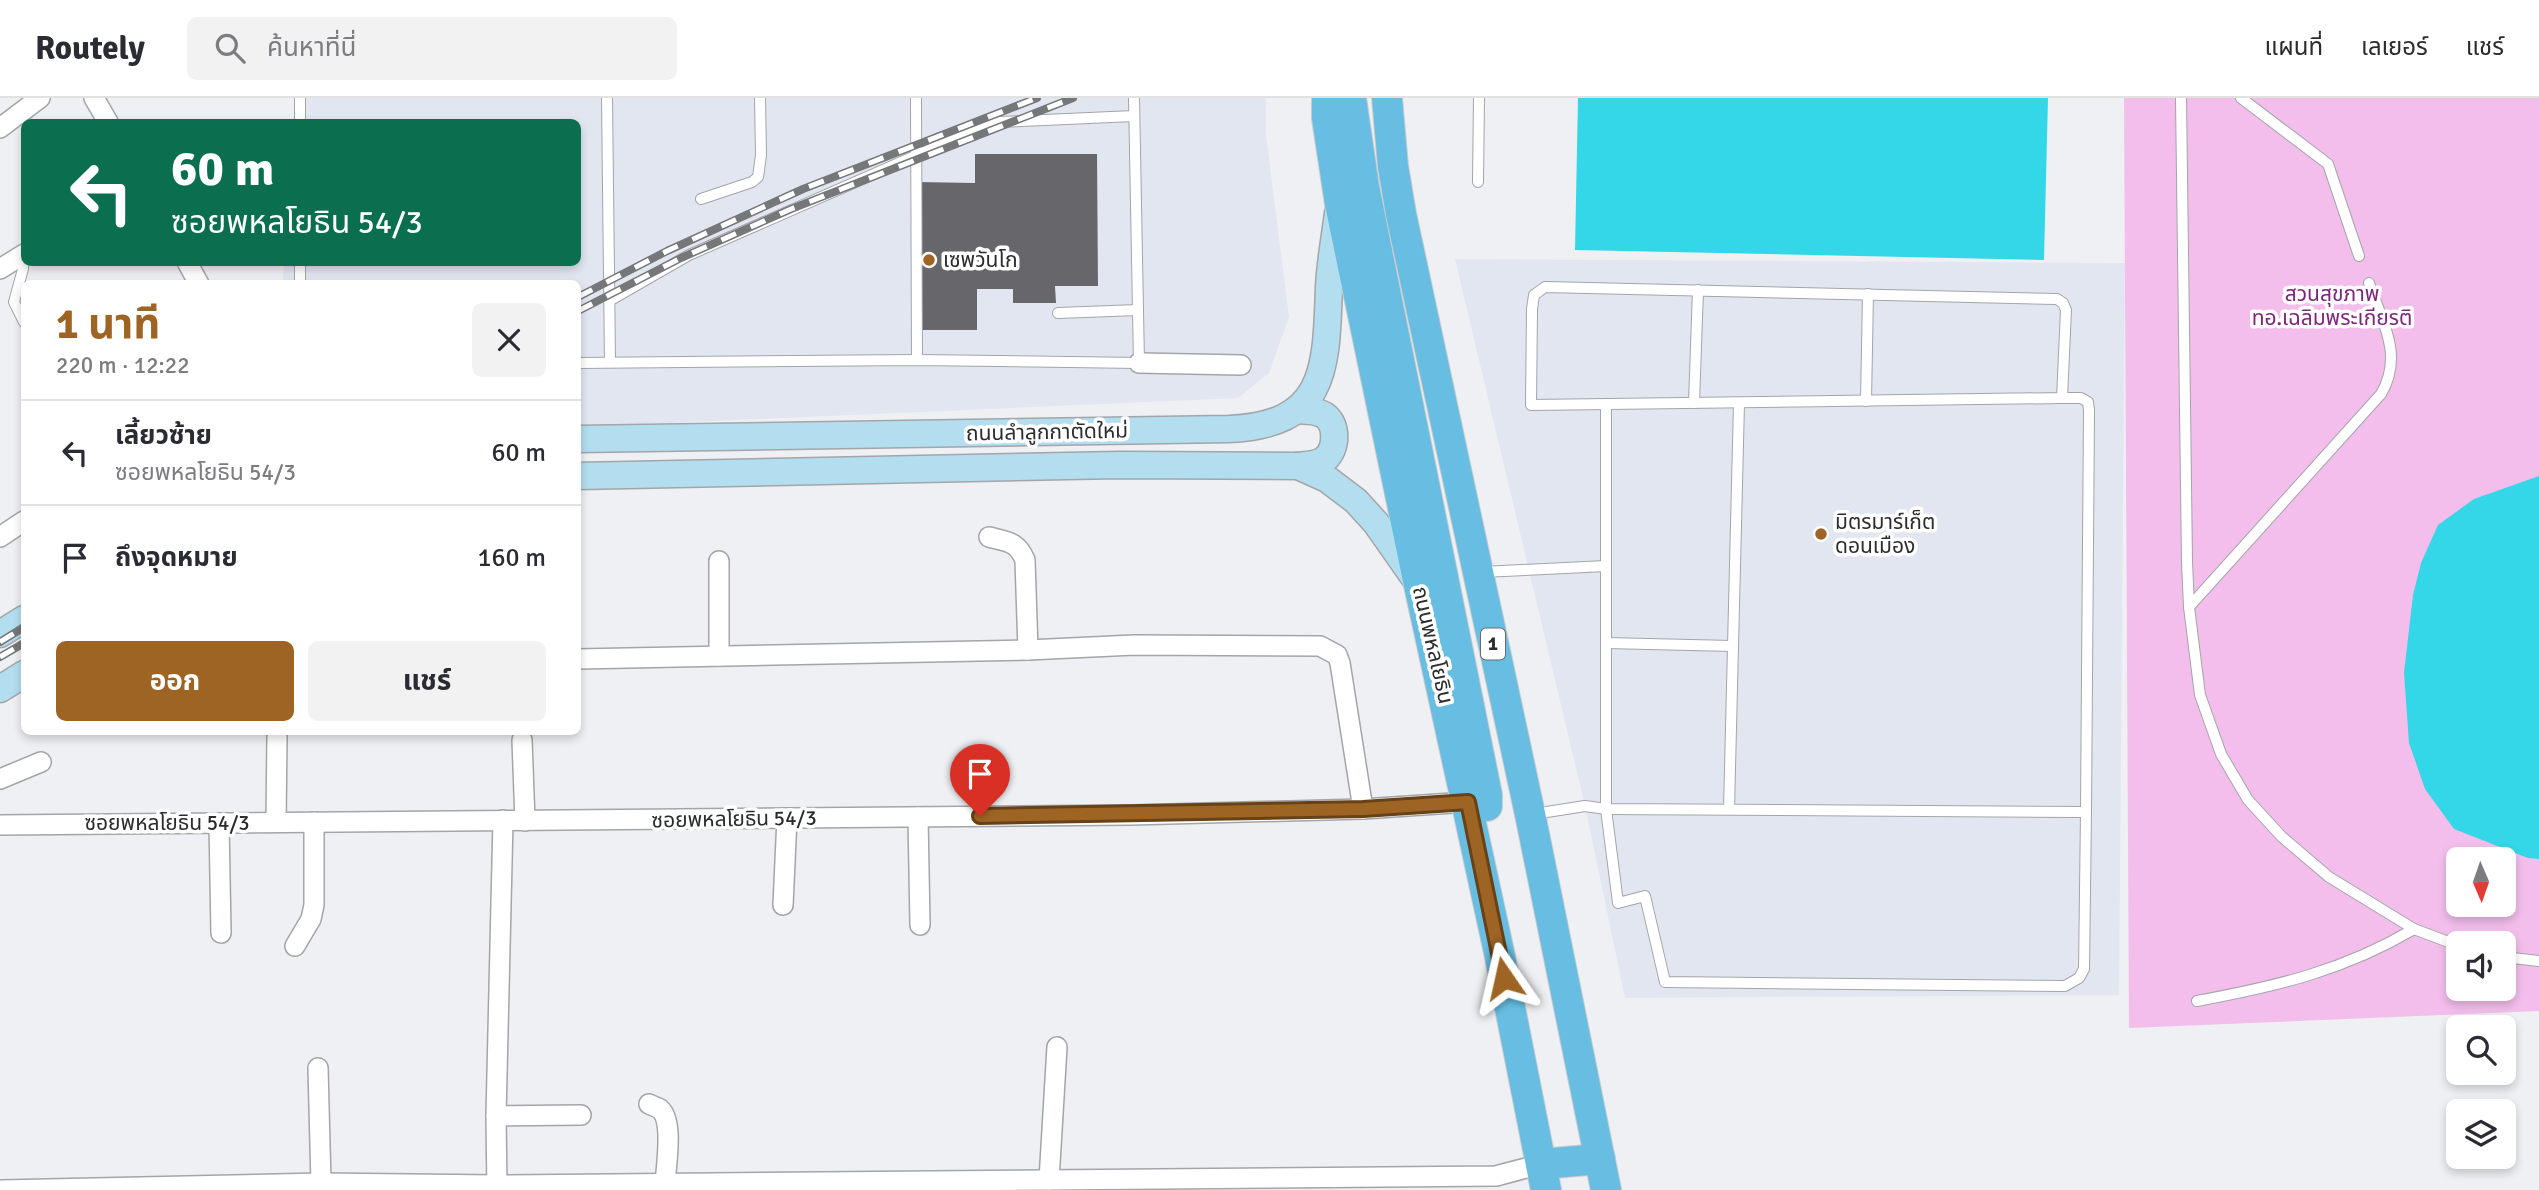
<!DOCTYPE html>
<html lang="th">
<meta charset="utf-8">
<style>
body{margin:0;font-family:Signika,"Noto Sans Thai",sans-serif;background:#f2f2f3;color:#2b2b33;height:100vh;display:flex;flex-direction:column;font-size:26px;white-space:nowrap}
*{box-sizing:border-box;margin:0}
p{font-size:23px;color:#7c7c81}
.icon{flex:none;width:38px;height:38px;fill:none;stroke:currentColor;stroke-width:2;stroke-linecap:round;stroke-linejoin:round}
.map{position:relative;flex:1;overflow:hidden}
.side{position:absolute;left:21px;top:182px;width:560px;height:455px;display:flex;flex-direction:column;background:#fff;border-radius:10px;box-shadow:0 4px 10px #0003}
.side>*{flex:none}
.banner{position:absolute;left:21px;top:21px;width:560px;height:147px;border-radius:10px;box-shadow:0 4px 10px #0003;background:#0b6e4f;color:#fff;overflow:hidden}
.needle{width:46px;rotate:178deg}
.controls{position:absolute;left:2446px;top:749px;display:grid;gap:14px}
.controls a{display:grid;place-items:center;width:70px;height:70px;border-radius:10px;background:#fff;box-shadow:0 4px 10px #0003;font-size:35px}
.pin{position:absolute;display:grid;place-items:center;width:60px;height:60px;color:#fff;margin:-72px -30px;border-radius:50% 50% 50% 0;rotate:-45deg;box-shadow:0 0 7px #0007}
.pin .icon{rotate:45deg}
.me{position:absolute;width:77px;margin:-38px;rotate:349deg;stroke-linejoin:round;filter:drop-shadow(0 0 5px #0008)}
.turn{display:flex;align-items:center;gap:24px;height:147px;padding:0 35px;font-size:32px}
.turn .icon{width:91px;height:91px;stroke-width:2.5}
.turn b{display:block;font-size:49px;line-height:60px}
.round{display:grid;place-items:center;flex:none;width:74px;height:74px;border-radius:10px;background:#f2f2f3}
.head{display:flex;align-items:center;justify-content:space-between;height:119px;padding:0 35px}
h1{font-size:42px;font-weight:700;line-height:52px;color:#9e6423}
.action{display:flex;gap:14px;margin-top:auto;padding:14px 35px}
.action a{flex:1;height:80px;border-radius:10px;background:#9e6423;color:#fff;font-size:28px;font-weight:700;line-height:80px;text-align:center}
.action a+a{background:#f2f2f3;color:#2b2b33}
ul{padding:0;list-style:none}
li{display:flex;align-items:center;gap:21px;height:105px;padding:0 35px;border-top:2px solid #e1e1e2}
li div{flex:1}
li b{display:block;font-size:26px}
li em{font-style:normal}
header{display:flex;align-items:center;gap:42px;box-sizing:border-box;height:98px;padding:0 35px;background:#fff;border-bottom:2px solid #e1e1e2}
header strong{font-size:33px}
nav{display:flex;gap:38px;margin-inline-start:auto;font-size:24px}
.search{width:490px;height:63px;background:#f2f2f3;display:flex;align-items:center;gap:18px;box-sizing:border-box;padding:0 24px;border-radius:10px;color:#7c7c81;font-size:26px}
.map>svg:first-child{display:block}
.built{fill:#e2e6f1}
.green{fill:#f3beec;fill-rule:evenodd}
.water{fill:#33d7e7}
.building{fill:#67666a}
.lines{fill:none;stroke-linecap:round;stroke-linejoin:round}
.service-casing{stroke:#a3a5a8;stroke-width:12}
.minor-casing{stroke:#a3a5a8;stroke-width:22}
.secondary-casing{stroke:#a3a5a8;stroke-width:29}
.primary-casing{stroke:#cccccd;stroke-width:32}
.service{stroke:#fff;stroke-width:10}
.minor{stroke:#fff;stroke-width:19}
.secondary{stroke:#b3def0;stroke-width:26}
.primary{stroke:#67bee2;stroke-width:30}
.rail-casing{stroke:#757779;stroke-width:8}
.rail{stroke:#fff;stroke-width:5;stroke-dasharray:16;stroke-linecap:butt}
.route-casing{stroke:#674117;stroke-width:18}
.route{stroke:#9e6423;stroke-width:12}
.poi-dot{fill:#9e6423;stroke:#fff;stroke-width:2.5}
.labels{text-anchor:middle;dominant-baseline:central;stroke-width:7;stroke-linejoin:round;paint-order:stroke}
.shield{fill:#fff;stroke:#6b6b6c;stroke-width:2}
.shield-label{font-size:19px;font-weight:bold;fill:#2b2c2d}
.poi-label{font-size:21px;fill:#2b2c2d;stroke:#fff;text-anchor:start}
.park-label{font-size:21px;fill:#7f2579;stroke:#fff}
.street-label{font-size:21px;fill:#2b2c2d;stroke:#fff}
</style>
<header>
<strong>Routely</strong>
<div class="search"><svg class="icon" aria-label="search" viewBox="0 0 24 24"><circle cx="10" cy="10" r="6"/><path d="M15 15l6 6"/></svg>ค้นหาที่นี่</div>
<nav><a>แผนที่</a><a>เลเยอร์</a><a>แชร์</a></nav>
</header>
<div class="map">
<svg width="2539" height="1092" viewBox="0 0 2539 1092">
<rect width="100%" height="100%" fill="#eef0f3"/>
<g class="built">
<path d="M296,0h970v37l23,182 -20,56 -31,25 -660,29v-143h-295l1,-21 294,-1v-140h-284z"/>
<path d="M1455,161l670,4 -6,732 -494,3 -40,-192z"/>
</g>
<path class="green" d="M2124,0h415v913l-410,17zM2459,761h45v46h-45zM2459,845h45v46h-45z"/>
<g class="water">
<path d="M1578,0h470l-4,162 -469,-10z"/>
<path d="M2539,378v383l-11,-1 -74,-29 -29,-40 -16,-46 -5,-70 9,-78 8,-32 17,-38 36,-26z"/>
</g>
<path class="building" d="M975,56h122l1,132h-43l1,17h-43v-14h-36v41h-60l-1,-148 59,1z"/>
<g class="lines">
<defs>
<g id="service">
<path d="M607,0l3,264"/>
<path d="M916,0l1,262"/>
<path d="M2181,0l6,464 2,45 11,88 21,59 27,46 34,37 47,40 85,52 45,17"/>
<path d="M2241,0l87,66 31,92"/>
<path d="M300,24v-24"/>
<path d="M1478,84l1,-84"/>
<path d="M701,101l51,-17 6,-5 3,-22 -1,-57"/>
<path d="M23,158v13l-9,33 10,20"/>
<path d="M300,186v-22"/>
<path d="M609,203l80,-46 283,-124 27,-9 135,-6"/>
<path d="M1058,215l80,-3"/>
<path d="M578,265l339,-3 222,3 -5,-265"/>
<path d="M1866,303l2,-107"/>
<path d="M1694,305l4,-113"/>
<path d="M1606,306v405l12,94 27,-7 20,86 400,4 14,-8 5,-9 2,-157"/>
<path d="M1482,474l124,-6"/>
<path d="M2189,509l192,-213c23,-39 1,-72 -12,-111"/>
<path d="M1606,545l127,3"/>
<path d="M1729,711l10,-406"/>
<path d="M1534,716l51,-8 21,3 480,3 3,-402 -1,-8 -7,-4h-19l-531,7 1,-96 2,-14 11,-8 512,12 6,4 3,7 -4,88"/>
<path d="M2504,859l35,4"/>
<path d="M2197,903c80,-15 146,-30 217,-72"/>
</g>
<g id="minor">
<path d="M94,0l14,24"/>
<path d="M0,30l40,-30"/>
<path d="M187,164l12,22"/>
<path d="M0,171l24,-15"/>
<path d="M1139,265l102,2"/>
<path d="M0,439l24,-16"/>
<path d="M989,439c19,5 28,4 36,23l3,90"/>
<path d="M719,463v95"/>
<path d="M578,561l450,-9 106,-5 186,1 17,9 3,8 23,146"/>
<path d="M522,642l3,81"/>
<path d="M0,681l41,-17"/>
<path d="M918,719l2,108"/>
<path d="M276,724l1,-86"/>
<path d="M219,725l2,110"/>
<path d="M0,727l1131,-10 232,-6 105,-7"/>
<path d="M783,807l4,-87"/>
<path d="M295,848l16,-27 3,-14v-83"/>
<path d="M318,970l3,115"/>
<path d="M649,1006c4,2 8,3 11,5 14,12 6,57 5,75"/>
<path d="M496,1018l85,-1"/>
<path d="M1049,1082l8,-133"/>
<path d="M2,1092l319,-7 176,2 999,-9 45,-12"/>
<path d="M497,1092l-1,-74 7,-296"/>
</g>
<g id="secondary">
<path d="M1296,312c9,1 20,0 28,5 14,9 13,34 1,44 -8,6 -19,6 -27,7"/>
<path d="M578,341l651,-10c99,-4 97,-62 100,-142 1,-24 6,-50 9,-74"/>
<path d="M578,378l541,-11 179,1 29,13 29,22 20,22 40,57"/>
<path d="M0,536l24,-15"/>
<path d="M0,591l24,-15"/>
</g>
<g id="primary">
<path d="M1327,0v20l13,86 79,381 80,367 47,238"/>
<path d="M1351,0l13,89 123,608v11"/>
<path d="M1387,0l6,68 8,48 129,600 76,376"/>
<path d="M1541,1066l59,-5"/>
</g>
</defs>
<use href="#service" class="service-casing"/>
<use href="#minor" class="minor-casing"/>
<use href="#secondary" class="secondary-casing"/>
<use href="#primary" class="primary-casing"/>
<use href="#service" class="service"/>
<use href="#minor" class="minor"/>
<use href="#secondary" class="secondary"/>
<use href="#primary" class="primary"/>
<defs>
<g id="rail">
<path d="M578,199l89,-46 136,-62 234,-91"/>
<path d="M578,213l103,-53 110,-49 282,-111"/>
<path d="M0,544l24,-15"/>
<path d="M0,559l24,-14"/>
</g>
</defs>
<use href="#rail" class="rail-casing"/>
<use href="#rail" class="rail"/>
</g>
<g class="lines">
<defs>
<path id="route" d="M980,718l383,-7 105,-7 36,176"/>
</defs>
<use href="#route" class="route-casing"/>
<use href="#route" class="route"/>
</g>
<g class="poi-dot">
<circle cx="929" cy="162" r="7"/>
<circle cx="1821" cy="436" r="7"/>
</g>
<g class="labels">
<rect class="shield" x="1481" y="530.5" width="24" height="31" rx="5"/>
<g class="shield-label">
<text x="1493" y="546">1</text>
</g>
<g class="poi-label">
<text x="943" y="162">เซพวันโก</text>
<text x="1835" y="424">มิตรมาร์เก็ต<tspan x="1835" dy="24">ดอนเมือง</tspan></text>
</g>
<g class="park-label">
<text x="2332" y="196">สวนสุขภาพ<tspan x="2332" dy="24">ทอ.เฉลิมพระเกียรติ</tspan></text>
</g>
<g class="street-label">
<text transform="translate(1047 334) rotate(-1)">ถนนลำลูกกาตัดใหม่</text>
<text transform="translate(1433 547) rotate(77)">ถนนพหลโยธิน</text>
<text transform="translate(734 721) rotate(-1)">ซอยพหลโยธิน 54/3</text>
<text x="167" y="725">ซอยพหลโยธิน 54/3</text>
</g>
</g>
</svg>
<div class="controls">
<a><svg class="needle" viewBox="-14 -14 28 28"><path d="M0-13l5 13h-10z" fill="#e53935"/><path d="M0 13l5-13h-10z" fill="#7c7c81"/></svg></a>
<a><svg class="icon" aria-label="sound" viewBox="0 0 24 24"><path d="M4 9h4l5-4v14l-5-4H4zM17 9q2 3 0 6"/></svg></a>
<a><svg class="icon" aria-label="search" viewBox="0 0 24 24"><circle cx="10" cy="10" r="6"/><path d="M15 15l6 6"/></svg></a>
<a><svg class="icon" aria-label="layers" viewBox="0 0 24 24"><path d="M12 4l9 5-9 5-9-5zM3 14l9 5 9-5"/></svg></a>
</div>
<div class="pin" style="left:980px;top:718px;background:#d93025"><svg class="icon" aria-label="arrive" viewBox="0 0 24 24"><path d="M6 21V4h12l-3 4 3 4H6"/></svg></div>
<svg class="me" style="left:1504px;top:880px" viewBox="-20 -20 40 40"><path d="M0-17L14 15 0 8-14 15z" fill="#9e6423" stroke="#fff" stroke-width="4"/></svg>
<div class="banner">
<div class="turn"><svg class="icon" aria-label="left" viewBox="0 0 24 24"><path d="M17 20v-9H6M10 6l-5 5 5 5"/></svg><div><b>60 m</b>ซอยพหลโยธิน 54/3</div></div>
</div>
<section class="side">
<div class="head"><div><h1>1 นาที</h1><p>220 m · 12:22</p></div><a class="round"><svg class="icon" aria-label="close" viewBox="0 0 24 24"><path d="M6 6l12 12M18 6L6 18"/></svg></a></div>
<ul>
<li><svg class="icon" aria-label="left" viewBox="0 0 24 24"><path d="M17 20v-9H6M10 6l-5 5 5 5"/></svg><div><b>เลี้ยวซ้าย</b><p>ซอยพหลโยธิน 54/3</p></div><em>60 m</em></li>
<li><svg class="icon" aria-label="arrive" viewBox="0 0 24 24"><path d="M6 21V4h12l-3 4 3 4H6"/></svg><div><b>ถึงจุดหมาย</b></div><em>160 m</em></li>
</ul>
<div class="action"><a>ออก</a><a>แชร์</a></div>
</section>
</div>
